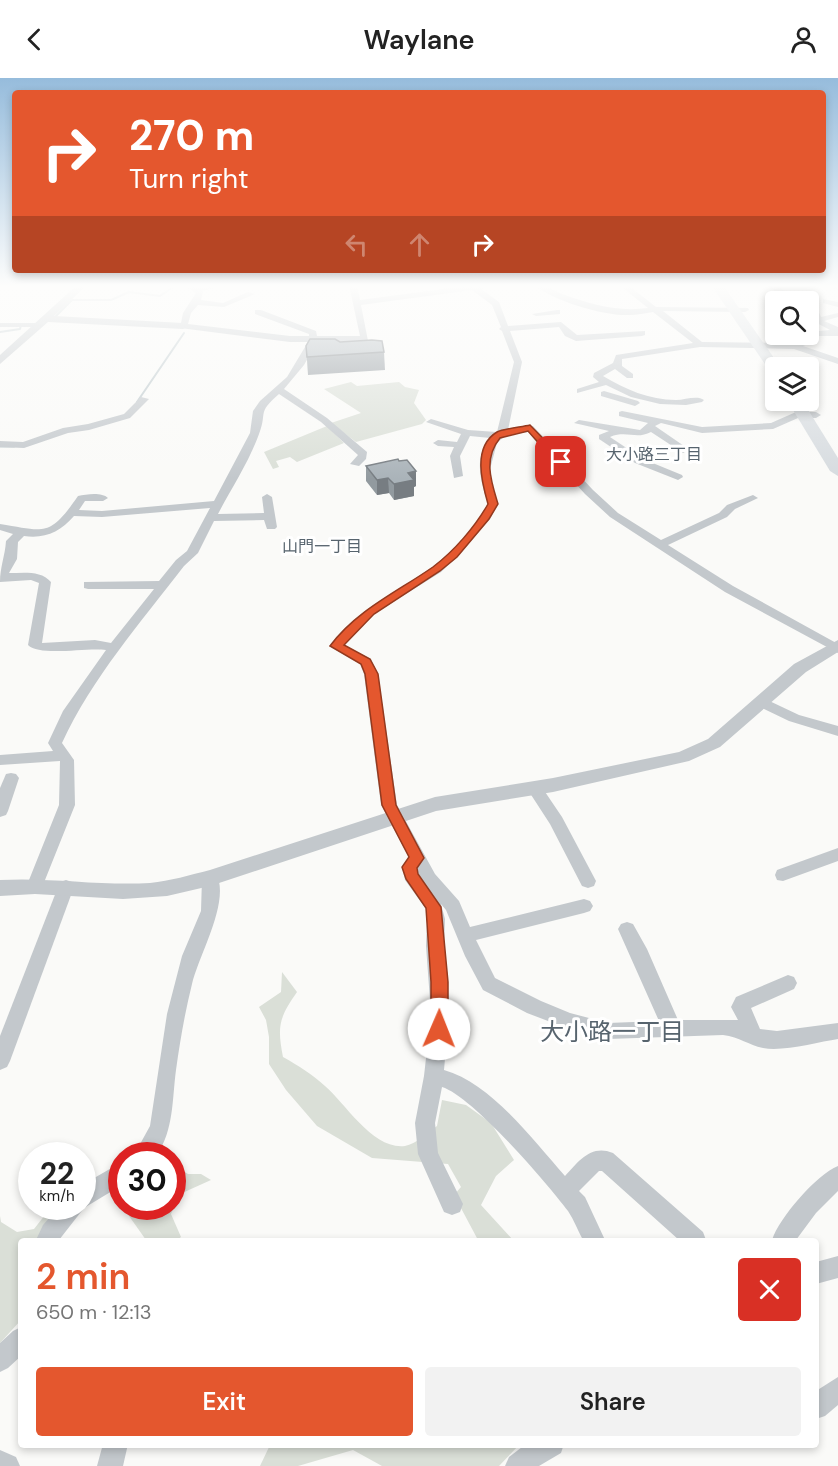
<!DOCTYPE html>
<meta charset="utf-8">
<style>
body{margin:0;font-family:"DM Sans","Noto Sans JP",sans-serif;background:#f2f2f2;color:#222;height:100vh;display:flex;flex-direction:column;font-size:22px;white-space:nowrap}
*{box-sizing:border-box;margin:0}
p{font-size:20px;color:#767676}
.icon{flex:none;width:33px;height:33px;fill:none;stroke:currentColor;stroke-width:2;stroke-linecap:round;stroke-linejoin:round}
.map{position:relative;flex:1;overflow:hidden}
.sheet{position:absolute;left:18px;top:1160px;width:801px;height:210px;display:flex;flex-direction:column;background:#fff;border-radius:6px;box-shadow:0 3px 9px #0003}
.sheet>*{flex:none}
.hud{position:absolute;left:12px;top:12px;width:814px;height:183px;border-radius:6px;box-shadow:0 3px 9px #0003;background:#e4572e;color:#fff;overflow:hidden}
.buttons{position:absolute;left:765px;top:213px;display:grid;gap:12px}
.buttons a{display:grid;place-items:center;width:54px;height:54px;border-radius:6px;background:#fff;box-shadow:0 3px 9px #0003;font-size:30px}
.speed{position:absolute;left:18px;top:1064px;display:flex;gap:12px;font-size:30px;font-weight:700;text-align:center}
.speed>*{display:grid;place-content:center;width:78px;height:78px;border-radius:50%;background:#fff;box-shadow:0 3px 9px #0003;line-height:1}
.speed small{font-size:15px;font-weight:400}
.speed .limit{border:9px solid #d22;background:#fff;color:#111}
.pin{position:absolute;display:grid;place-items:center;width:51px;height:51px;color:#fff;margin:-26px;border-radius:12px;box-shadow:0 3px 9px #0006}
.me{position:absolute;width:66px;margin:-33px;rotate:1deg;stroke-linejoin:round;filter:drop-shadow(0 0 4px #0008)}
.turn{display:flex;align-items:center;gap:21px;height:126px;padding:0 18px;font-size:27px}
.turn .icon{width:78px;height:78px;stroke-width:2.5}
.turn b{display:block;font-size:42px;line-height:51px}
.lanes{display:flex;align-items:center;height:57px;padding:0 18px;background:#0003;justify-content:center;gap:30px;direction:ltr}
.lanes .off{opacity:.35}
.round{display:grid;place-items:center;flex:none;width:63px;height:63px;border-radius:6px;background:#f2f2f2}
.headline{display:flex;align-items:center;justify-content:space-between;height:102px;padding:0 18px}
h1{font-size:36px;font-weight:600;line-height:45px;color:#e4572e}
.button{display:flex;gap:12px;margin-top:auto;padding:12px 18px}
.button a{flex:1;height:69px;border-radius:6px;background:#e4572e;color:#fff;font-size:24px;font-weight:600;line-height:69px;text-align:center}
.button a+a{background:#f2f2f2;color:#222}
header{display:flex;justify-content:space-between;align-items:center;height:78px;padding:0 18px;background:#fff;font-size:27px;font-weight:600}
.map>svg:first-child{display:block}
.green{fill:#dadfd7}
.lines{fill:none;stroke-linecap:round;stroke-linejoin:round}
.stream-far1{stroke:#bbc7cb;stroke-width:2}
.stream{stroke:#bbc7cb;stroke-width:3}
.minor{fill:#c3c8cc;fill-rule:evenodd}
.tertiary{fill:#c3c8cc;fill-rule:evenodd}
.trunk{fill:#d6dbdf;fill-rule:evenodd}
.wall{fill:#929a9f}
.shaded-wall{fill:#777d82}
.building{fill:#aab3b9;stroke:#777d82;stroke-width:1.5}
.route{fill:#e4572e;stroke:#94391e;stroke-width:1.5}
.labels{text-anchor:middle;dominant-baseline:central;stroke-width:6;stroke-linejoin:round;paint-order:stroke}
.far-neighbourhood-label{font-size:16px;fill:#57646e;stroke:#fff}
.near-neighbourhood-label{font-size:24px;fill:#57646e;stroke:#fff}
</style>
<header><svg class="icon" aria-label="back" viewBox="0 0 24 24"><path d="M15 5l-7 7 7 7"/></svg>Waylane<svg class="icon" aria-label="person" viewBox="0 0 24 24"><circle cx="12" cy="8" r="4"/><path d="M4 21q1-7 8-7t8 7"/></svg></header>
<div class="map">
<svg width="838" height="1388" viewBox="0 0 838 1388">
<rect width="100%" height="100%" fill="#fafaf8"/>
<g class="green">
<path d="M351,304l6,4 42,-4 6,5 14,3 -5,13 12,17 -4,4 -66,18 -25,-19 30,-10 -37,-24z"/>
<path d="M327,348l17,17 -47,19 -7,-5 -14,4 3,6 -6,2 -9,-17z"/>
<path d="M282,894l15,20c-18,26 -20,34 -14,65 16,9 29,17 42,29 21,18 48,64 80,60 11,-2 23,-14 32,-20l5,-26 24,5 25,18 23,37 -18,16 -15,29 32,35h-35l-24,-45 7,-8 -13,-23 -76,-6 -55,-32 -31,-36 -17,-26v-27l-3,-17 -7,-13 22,-15z"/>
<path d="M173,1087l15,9h13l10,6 -31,14 -9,20 10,23 -4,3h-31l-24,-34h50z"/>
<path d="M52,1128h13l-25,30 -1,4h-18v80l-21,23v-127l1,6 16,10 17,-3z"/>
<path d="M270,1367v-1l249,1 -20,21h-117l-29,-16 -55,16h-38z"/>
</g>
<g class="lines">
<g class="stream-far1">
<path d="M56,238l16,-16h39l18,-8 31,4 16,-11"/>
<path d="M0,254l20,-3 1,-4"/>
<path d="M137,324l47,-69"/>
</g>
<path class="stream" d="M0,368h14"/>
<g class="minor">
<path d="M183,207h9l6,3 29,-3 -24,6 -2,9 22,3 25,-11 7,2 -31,13 -26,-2 -7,8 -3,11 102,12h19v-2l-54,-20v-4h6l55,21 1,5h43l-11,-51h8l3,15 113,-15h24l-16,4 18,13 9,24 53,-4 16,13 68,-4v4l-3,1 -66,5 -11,-5 -6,-9 -49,4 12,31 -14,68 25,-4 60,64 25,23 43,27 58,-27 8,-8 26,-10 5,3 -23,11 -8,8 -59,28 65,41 105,58v9l-113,-61 -115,-75 -25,-23 -57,-62 -23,4 -8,7 -8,30 9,31 -8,15 -33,38 -16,15 -67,42 -30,31 27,14 7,15 19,131 38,69 24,27 11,26 114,-28 6,2 3,5 -3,5 -6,2 -108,27 19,38 46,23 29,12 38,10 51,-2 -41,-92 3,-5 6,-2 6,2 14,25 31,71h60l-7,-13 5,-10 52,-22 6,2 3,6 -3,6 -43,19 9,21 17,2 61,-8v16c-20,3 -55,13 -75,9 -15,-3 -23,-11 -40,-13l-115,4 -39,-10 -42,-16 -44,-23 -18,-34 -19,-46 -5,-6 4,15 -1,27 5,68 -5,56c47,13 89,70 121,106 14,-15 26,-32 48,-23l90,79 3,8h-27l-77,-69h-3l-20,20 6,6 20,43h-22c-5,-9 -9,-20 -15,-29 -21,-28 -96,-115 -126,-124l-7,36 3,30 25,51 -3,8 -8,3 -8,-3 -26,-58 -3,-31 9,-47 7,-62 -5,-68 1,-27 -1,-10 -21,-29 -3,-13 7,-10 -28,-52 -17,-131 -4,-10 -31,-18c29,-38 67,-53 103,-79 22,-16 43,-40 56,-63 -7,-22 -15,-46 2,-66l-20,-2 -10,20 3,20 -9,2 -4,-22 4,-9 -16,-1 -5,-3 5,-3 19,2 4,-8 -35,-12 5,-3 37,11 29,2 17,-70 -12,-31 -3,-2 2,-2 -9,-22 -20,-15 -111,15 7,36 -51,1 -13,23 -20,24 43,29 40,34 -1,7 -7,7 -9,-2 8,-9 -37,-33 -42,-28c-23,20 -11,17 -20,40 -10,28 -28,55 -41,80l46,-1 -2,-16 5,-3 5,3 5,30 -2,2h-8l-3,-9 -50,1 -16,32 -14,13c-43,56 -92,112 -122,177l12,17 1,45 -34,85 -6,2 -6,-2 -2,-5 32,-80 1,-44 -60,4v-10l53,-4 -5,-8 15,-32 43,-61c-19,-3 -66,7 -78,-5l11,-62 -8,-3 -31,2c0,-15 5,-26 6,-41l7,-7 -13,-4v-6c45,7 49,14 78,-28 9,-2 24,-4 30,2l-5,3h-18l-6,9 23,1 112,-10 36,-68 3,-22 7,-10 27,-24 21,-35h-18l-110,-14 3,-15 13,-20zM210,430l-23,43 -11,9 -17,21 -75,1v6l4,1h66l-43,54 -16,-3 -53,3 9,-61c-10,-12 -28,-9 -42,-9l8,-14 1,-17 6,-6c21,3 36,-4 50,-20l28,1z"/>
<path d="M534,207c12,0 20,6 31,10 28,10 53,17 83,13l-29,-23h9l28,22 92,1 1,2 -4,2 -82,-1 39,31 92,1 8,-3 6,-8 22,-2 -15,-8 -3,-12h6l3,7 17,-4v4l-14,4 14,6v9h-24l-6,8 -5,2 35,12v6l-44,-15 -94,-2 -78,12v7l11,8v4h-6l-12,-9 -12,7c22,13 46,24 73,24 9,0 21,-5 28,0l-2,2 -16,3 -26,-1 -29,-7 -25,-12 -29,8v-4l22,-7 -6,-5 1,-4 19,-10 3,-8 77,-12 -40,-31c-8,1 -16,3 -24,3 -26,1 -75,-14 -95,-30z"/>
<path d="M764,207h10l34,17h-11z"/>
<path d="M827,207h11v5z"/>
<path d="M823,221l15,3v5l-15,-4z"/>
<path d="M557,232h3v4l-24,2 -4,-2z"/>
<path d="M0,245h39l4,2 -4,2h-39z"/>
<path d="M604,313l34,10 2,2 -5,3 -34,-10v-4z"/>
<path d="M141,319l8,2 -19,19 -41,12 -21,3 -44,15 -24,-1v-6l23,1 40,-14 25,-4 36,-10z"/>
<path d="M622,333l80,16 69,-4 25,-11h20l5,3 -5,3h-18l-25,11 -71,4 -41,-10 -6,3 32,22 1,2 -5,3 -32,-21c-15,8 -24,-2 -41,5l33,22 39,16 1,2 -5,3 -43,-17 -36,-24v-4l10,-4 -35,-8 5,-3 61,10 8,-7 -29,-7v-4z"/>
<path d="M761,619l38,18 39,11v10l-49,-15 -33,-16 -2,-3 2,-3z"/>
<path d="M11,695l5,1 3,4 -11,33 -2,4 -6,2v-29l6,-14z"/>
<path d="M534,704l5,1 23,34 34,64 -2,5 -6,2 -6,-2 -32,-62 -24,-37 3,-4z"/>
<path d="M838,770v13l-55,20 -6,-1 -2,-5 2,-5z"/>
<path d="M210,794l6,1c15,28 -17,81 -24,111 -7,28 -12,57 -16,86 -4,30 -2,59 -19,85h-23l16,-29 17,-112 15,-58 19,-45 1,-33 2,-5z"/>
<path d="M66,802l6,2 2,5 -64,174 -3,6 -7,3v-34l58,-149 2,-5z"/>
<path d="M122,1084v23l-38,23 -25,32h-23l7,-15 17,-19h22v-21z"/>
<path d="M838,1088v25l-22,22 -20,27h-24c7,-22 44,-65 66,-74z"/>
<path d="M838,1178v22l-22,6v-22z"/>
<path d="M21,1249v29l-13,12 -8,4v-29l13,-12z"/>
<path d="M838,1299v28l-13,11 -9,3v-28z"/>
<path d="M103,1366h25l-5,22h-26z"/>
<path d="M526,1366h38l-3,9 -22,13h-34l4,-9z"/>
<path d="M0,1372l16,7 4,9h-20z"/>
</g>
<g class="tertiary">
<path d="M77,207h10l-33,31 129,7 5,3 -5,3 -135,-7 -48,42v-9z"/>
<path d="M838,562v12l-32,20 -86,75 -31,14 -136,31 -117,19 -226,75 -43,10 -44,3 -88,-5 -35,2v-16c50,-3 100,6 150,3 20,-2 40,-8 60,-13l225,-73 118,-19 126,-26 29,-13 86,-75z"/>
</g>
<g class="trunk">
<path d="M711,207h12l58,83h-5v6l-5,-1z"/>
<path d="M787,322h15l36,58v18l-8,-5z"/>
</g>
</g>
<g class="wall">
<path d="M306,268l78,6 1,18 -77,5z"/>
<path d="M399,383l17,25 -2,1v9l-20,4 -5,-7 -12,2 -11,-14v-15z"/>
</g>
<g class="shaded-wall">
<path d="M416,393v15l-2,1v9l-20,4v-16l14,-11z"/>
<path d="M388,400l1,15 -12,2v-15z"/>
</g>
<g class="building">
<path d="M310,261h25l5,3 32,-2 10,1 2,11 -77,5 -1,-11z"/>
<path d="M398,381l1,2 8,-1 9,11 -8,2 6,7 -20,4 -6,-6 -11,2 -11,-14z"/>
</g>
<linearGradient id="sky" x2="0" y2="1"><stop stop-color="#96bcdc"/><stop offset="0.52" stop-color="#fdfdfc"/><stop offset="1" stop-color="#fdfdfc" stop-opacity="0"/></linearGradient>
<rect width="838" height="401" fill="url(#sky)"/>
<path class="route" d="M530,347l34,35v4h-7l-29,-33 -28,7c-17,21 -9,43 -2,66l-9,15 -32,38 -17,14 -66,43 -30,31 26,14 8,15 18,131 28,53 -7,10 1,6 23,33 7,75v47l-3,6 -6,2 -6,-2 -2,-6v-47l-5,-74 -20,-29 -4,-12 7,-10 -27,-52 -17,-131 -4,-10 -31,-18c27,-36 67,-54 103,-79 21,-16 42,-40 55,-63 -6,-21 -16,-57 9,-72 6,-3 24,-5 33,-7z"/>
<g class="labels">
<g class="far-neighbourhood-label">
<text x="654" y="376">大小路三丁目</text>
<text x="322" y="468">山門一丁目</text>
</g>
<g class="near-neighbourhood-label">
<text x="612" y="953">大小路一丁目</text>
</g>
</g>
</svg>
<div class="buttons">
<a><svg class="icon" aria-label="search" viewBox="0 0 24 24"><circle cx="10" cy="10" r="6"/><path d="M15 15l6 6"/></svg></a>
<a><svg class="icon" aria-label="layers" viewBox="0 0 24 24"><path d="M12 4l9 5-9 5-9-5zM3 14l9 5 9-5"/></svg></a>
</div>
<div class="speed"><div>22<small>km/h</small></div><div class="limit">30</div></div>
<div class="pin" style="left:561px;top:384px;background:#d93025"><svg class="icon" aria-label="arrive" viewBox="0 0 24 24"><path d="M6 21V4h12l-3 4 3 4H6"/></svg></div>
<svg class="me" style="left:439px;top:951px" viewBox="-20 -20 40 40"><circle r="19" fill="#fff"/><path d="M0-13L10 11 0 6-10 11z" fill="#e4572e"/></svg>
<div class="hud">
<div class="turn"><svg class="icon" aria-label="right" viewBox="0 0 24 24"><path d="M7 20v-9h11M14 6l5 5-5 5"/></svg><div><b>270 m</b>Turn right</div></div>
<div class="lanes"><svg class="icon off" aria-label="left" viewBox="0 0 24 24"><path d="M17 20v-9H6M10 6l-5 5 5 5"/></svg><svg class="icon off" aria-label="ahead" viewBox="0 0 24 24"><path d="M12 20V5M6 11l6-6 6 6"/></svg><svg class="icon" aria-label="right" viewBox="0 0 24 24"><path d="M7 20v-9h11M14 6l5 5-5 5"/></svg></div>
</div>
<section class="sheet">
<div class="headline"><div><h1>2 min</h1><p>650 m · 12:13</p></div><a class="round" style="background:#d93025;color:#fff"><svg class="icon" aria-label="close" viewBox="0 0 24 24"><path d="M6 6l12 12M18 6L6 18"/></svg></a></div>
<div class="button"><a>Exit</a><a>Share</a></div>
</section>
</div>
